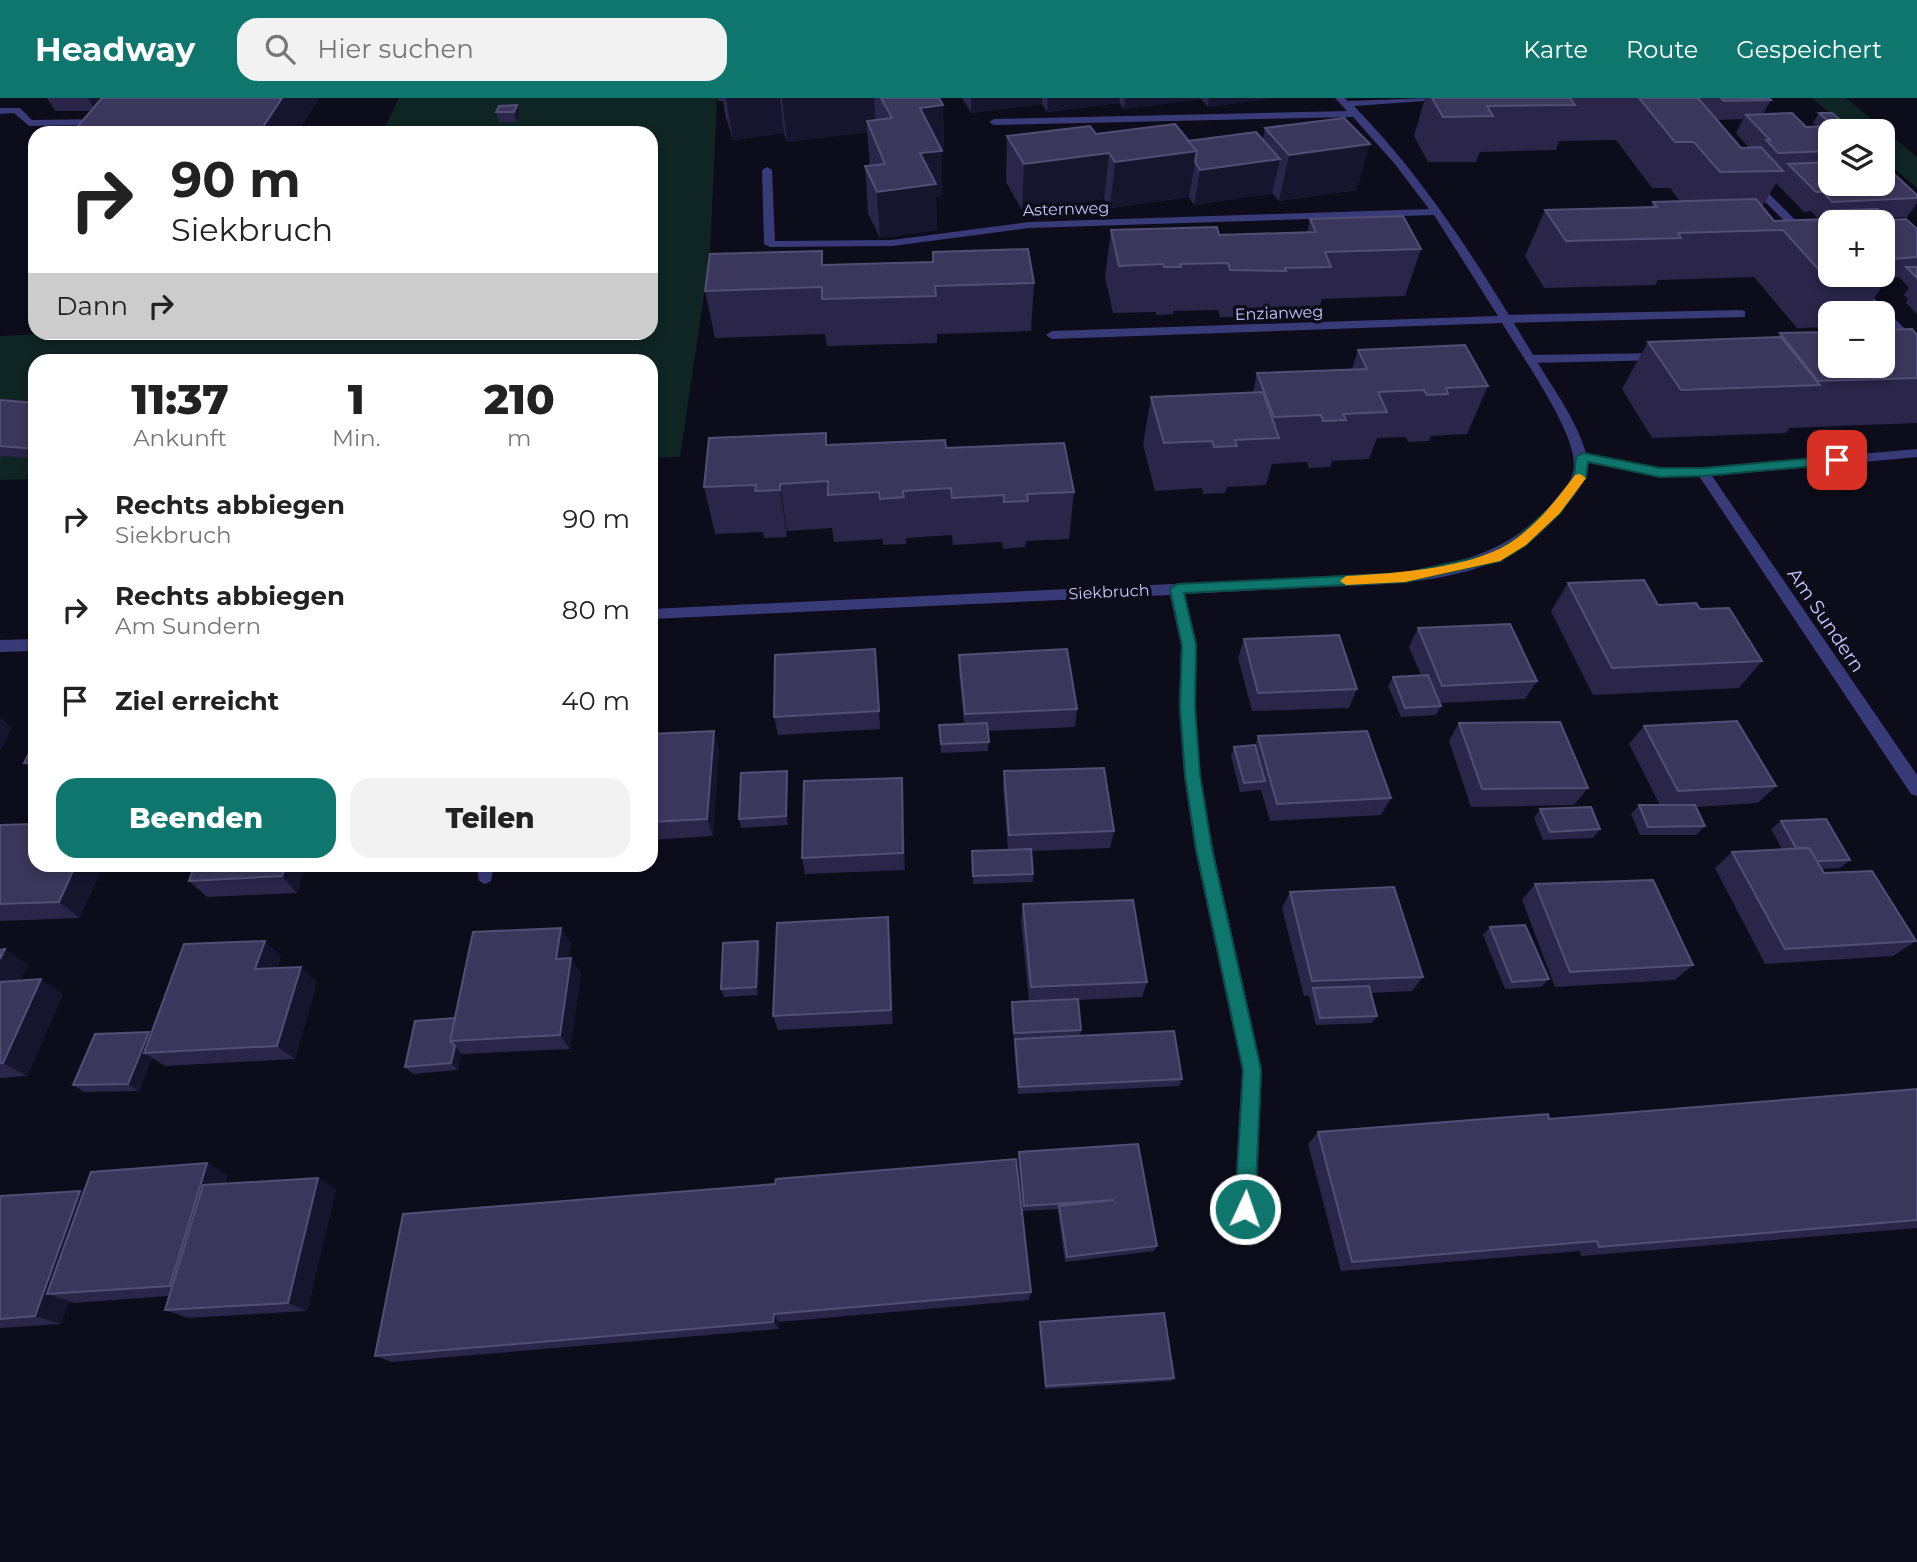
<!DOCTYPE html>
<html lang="de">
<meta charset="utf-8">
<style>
body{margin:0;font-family:Montserrat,sans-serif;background:#f2f2f2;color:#222;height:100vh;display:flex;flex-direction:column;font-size:26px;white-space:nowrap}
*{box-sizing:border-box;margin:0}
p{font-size:23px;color:#767676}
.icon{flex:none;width:38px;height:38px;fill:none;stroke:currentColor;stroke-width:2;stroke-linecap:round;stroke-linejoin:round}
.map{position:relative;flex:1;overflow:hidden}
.side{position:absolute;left:28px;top:256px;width:630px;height:518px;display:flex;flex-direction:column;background:#fff;border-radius:21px;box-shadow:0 4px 10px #0003}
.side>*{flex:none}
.banner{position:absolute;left:28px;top:28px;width:630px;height:214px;border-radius:21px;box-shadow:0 4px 10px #0003;background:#fff;color:#222;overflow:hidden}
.tools{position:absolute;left:1818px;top:21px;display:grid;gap:14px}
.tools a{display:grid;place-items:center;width:77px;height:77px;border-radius:14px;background:#fff;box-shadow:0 4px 10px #0003;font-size:35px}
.pin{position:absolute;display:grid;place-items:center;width:60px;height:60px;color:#fff;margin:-30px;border-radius:14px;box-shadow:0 4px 10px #0006}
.me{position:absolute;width:77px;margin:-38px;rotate:3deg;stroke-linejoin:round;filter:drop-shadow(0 0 5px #0008)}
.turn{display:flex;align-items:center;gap:24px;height:147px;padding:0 28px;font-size:32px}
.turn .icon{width:91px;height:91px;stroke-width:2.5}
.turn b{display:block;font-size:49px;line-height:60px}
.then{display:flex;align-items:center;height:66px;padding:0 28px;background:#0003;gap:14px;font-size:26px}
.eta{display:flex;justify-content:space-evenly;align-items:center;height:119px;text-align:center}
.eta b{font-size:42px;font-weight:800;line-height:49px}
.button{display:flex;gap:14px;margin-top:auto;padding:14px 28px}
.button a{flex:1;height:80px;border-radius:21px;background:#0f766e;color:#fff;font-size:28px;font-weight:800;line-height:80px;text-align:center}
.button a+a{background:#f2f2f2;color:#222}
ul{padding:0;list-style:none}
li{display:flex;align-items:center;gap:21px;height:91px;padding:0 28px}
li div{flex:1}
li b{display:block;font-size:26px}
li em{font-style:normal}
header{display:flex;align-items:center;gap:42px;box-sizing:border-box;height:98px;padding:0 35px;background:#0f766e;color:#fff}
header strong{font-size:33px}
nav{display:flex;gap:38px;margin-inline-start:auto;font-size:24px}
.search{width:490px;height:63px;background:#f2f2f2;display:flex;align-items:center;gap:18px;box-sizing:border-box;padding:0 24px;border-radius:21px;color:#767676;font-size:26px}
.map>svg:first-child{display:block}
.green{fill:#0f2523}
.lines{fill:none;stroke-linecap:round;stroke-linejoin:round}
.service{fill:#393a78;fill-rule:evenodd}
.minor{fill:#393a78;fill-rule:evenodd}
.wall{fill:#2a2549;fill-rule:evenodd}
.shaded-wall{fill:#17142e}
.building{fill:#3b375c;stroke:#524e75;stroke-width:2}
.route{fill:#0f766e;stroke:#0a4d48;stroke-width:2}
.slow{fill:#f59e0b}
.labels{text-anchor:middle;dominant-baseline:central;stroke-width:7;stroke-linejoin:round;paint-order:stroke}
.far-street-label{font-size:16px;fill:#cbc8fd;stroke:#0d0c1b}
.street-label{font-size:19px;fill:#cbc8fd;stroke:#0d0c1b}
</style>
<header>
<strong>Headway</strong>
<div class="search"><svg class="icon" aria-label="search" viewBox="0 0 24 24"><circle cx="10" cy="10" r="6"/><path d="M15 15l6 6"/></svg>Hier suchen</div>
<nav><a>Karte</a><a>Route</a><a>Gespeichert</a></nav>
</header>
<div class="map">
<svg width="1917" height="1464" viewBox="0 0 1917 1464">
<rect width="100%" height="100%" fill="#0d0c1b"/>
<g class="green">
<path d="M399,0h318l-7,157 -30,202 -29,1v-98h-616v119l-35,1v-144l80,-4h571v-199h-269z"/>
<path d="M1812,0h34l71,59v31l-34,-29v-28h-32z"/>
</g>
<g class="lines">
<g class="service">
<path d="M0,10h20l12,12 70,-1 5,3 -5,3 -73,1 -15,-13 -14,1z"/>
<path d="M1741,212l4,1v6l-239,6 -6,-4 6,-4z"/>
<path d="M1663,255l4,1v6l-137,3 -6,-4 6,-4z"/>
</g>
<g class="minor">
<path d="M1335,0h10l3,3 81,-3 -5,3 -70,5c73,75 128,163 182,254 18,30 40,59 50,93l74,15h43l214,-19v8l-205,19 205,299v21l-6,-2 -212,-318h-39l-72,-14c-1,20 -12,32 -24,46 -14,17 -29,32 -48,43 -57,33 -129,33 -192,36 -47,2 -93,5 -139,7l12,51 -2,62 5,68 13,74 49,221 -6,139 -3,8 -8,3 -8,-3 -3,-8 8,-139 -47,-221 -11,-74 -5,-68 2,-62 -11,-50 -519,24v-10l754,-36c62,-12 106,-22 149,-72 10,-11 20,-21 20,-37 0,-35 -53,-109 -72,-141l-450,16 -6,-4 6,-4 446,-15 -64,-101 -405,13 -137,18 -122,1 -6,-3 -2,-74 5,-3 5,3 3,71 117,-1 137,-18 400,-13 -35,-46 -41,-46 -359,8 -5,-3 5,-3 353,-8z"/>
<path d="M1748,83h8l74,73v9l-4,-1 -78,-77z"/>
<path d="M1839,177h12l66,66v11l-4,-1 -30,-31v-7h-7z"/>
<path d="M35,541v12l-35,1v-12z"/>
<path d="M476,766h18l-3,17 -6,3 -6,-3z"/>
</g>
</g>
<g class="wall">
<path d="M47,0h272l-22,35 -206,-22h-36z"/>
<path d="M718,0h221l4,7 1,45 -2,1v46h-6l1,33 -57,8 -12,-25 -3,-47h5l-3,-34 -80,10 -3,-9 -51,7 -8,-25 -2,-14h-5z"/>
<path d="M962,0h311l-65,9 -7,-8 -77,10 -5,-6 -72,9 -5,-8 -71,9z"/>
<path d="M1425,0h344l2,2 -8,14 43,13 11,-1 -4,-3 6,-10 25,10 -5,8h-9v53l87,11v8l-10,14 -24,1 -2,3 36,8v85l-11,-11 2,-4 -4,-4 5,-7 -10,-11 -11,1 -24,35h-34v14l-33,1 -43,-51 -96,3 -3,5 -111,3 -19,-32 20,-46 106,-3 2,-5 27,-1 -10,-13h-18l-36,-48 -57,1 -3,9 -76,2 -4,10h-48l-14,-26zM1743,21l-7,14 13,15h-8l-25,-28zM1783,73l-7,12 28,29 7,-1 7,8 -44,2 -12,-14zM1830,124h53v53z"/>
<path d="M517,7l3,10 -3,7h-18l-3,-10z"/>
<path d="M1265,30l92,62 -78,11 -7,-8 -78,12 -5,-8 -79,11 -6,-9 -82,11 -16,-28 1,-46 89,-2 92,7 75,-2z"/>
<path d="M1310,121l111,30 -16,47 -83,3 -4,15 -43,1 -1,3 -54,-1 -2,-7 -45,1v3l-17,1v-3l-43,1 -8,-36 6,-47 108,5 88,-2z"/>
<path d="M933,154l101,31 -3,48 -94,3v9l-110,3 -2,-12 -110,4 -10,-47 119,-26 109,-3z"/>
<path d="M1780,235l137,2v88l-128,5 -3,5 -134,5 -30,-49 26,-47 129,-5z"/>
<path d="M1358,252l130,36 -21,48 -36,2 -2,5 -21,1 -2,-5 -29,1 -8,21 -37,2 -2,6 -21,1 -2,-6 -35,2 -6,21 -39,2 -2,6 -22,1 -1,-6 -47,3 -12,-46 8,-48 102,-4 4,-20 95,-4z"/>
<path d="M0,302l35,3v56l-32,-3 -3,2z"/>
<path d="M826,335l1,12 119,3 128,44 -5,47 -43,2 -1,6 -22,2 -1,-7 -49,3 -1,-10 -46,3v6l-23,1v-6l-49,3 -2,-14 -45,3v6l-23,1 -1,-6 -48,2 -11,-47z"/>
<path d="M1568,485l90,22 42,4 62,52 -23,27 -146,7 -42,-84z"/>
<path d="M1418,530l119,53 -12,18 -85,4 1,3 -5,9 -35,2 -13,-31 5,-9 28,-2 -12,-28z"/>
<path d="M1244,541l113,50 -8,19 -97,3 -14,-53z"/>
<path d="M959,557l118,54 -2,18 -87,4v20l-47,2 -2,-28 25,-1 -5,-51z"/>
<path d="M877,570l3,61 -102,6 -4,-18z"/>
<path d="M1459,625l129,65 -14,17 -103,2 -22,-66z"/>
<path d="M1644,628l132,60 -18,17 -62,4 9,19 -9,9h-56l-9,-21 8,-9h21l-31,-61z"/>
<path d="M651,636l68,15 -6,87 -62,4z"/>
<path d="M1258,638l133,62 -10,17 -111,6 -9,-31 -21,2 -9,-36 3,-9 21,-2z"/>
<path d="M35,643v31l-11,-9z"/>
<path d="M787,673l1,9v45l-47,3 -2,-9z"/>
<path d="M1004,673l110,60 -4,17 -79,3 2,23v8l-60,2 -1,-33 36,-1 -5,-62z"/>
<path d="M903,697l2,75 -100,4 -3,-16z"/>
<path d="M1540,711l60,20 -7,9 -50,2 -9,-22z"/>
<path d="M1781,723l69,39 -10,8 -18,1 2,4 92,68 -23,15 -128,8 -50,-96 17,-16 50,-3 -11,-20z"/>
<path d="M0,727l80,93 -80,3z"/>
<path d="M306,766l-9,29 -90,4 -18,-16z"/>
<path d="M1535,786l158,81 -18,15 -120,7 -33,-87z"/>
<path d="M1290,794l133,85 -11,14 -41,2 6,23 -5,7 -56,2 -7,-29h-5l-22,-88z"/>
<path d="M1023,806l124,78 -5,15 -64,3 3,30 -1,6 102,43 -3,7 -161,8 -4,-48 1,-6h-1l-3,-31 1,-7 17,-1 -8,-81z"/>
<path d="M1490,829l59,52 -8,8 -36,2 -22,-54z"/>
<path d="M890,835l3,91 -115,6 -5,-14z"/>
<path d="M758,843l2,8 -2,46 -34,2 -3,-8z"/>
<path d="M571,845l-3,15 13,15 -11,76 -108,5 -1,-1 -3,17 -45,4 -8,-7 50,-49z"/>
<path d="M0,852l28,14 -8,17 43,13 -36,82 -27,2z"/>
<path d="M281,858l-4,12 40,14 -22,77 -130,7 -13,-8 -13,33 -55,1 -11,-7 78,-51z"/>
<path d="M1917,991v139l-336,28 -1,-5 -239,20 -33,-127 10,-12 231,-13z"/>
<path d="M1138,1046l19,102 -3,5 -89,11 -7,-50v-3l-35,2 -5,-53 1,-6z"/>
<path d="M207,1065l20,12 -2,9 93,-6 18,11 -29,122 -119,7 -23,-8 4,-14 -96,7 -4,-2 -8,23 -61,4v-132l80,-5 4,1z"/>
<path d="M403,1116l628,78 -2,8 -250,22v7l-387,33 -17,-6z"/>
<path d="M1040,1224l134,56 -3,3 -126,8 -6,-63z"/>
</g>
<g class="shaded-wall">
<path d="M88,0h13l2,3 -8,10z"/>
<path d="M282,0h37l-22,35h-38z"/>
<path d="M726,0h54l4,35 -51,7z"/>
<path d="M782,0h92l2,32 -9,-9v11l-80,10z"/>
<path d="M971,0h71v6l-71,9z"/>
<path d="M1048,0h72l-1,5 -72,9z"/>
<path d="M1125,0h76v1l-77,10z"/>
<path d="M1209,0h64l-65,9z"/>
<path d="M517,7l3,10 -3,7 -3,-10z"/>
<path d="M943,7l1,45 -2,1v46h-6l1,33 -57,8 -3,-46 43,-84z"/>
<path d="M1370,46l-13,46 -78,11 10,-46z"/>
<path d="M1197,53l-8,46 -79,11 5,-46z"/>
<path d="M1109,55l-5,46 -82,11 2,-46z"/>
<path d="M1280,61l-8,35 -78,11 6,-35z"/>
<path d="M780,386l7,47v6l-7,-47z"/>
<path d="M0,619l12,11 -12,23z"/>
<path d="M714,633l5,18 -6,87 -6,-17z"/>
<path d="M787,673l1,9v45l-2,-9z"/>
<path d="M902,680l1,17 2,75 -2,-17z"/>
<path d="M76,766h28l-24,54 -21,-16z"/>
<path d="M286,766h20l-9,29 -15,-17z"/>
<path d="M888,819l2,16 3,91 -2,-14z"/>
<path d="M561,830l10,15 -5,31 -10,-15z"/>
<path d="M265,843l16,15 -9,28 -17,-15z"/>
<path d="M758,843l2,8 -2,46 -2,-8z"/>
<path d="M5,851l23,15 -16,33 -12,-8v-30z"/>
<path d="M571,860l10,15 -11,76 -10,-14z"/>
<path d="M301,869l16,15 -22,77 -18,-13z"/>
<path d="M41,881l22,15 -36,82 -24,-13z"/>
<path d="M149,934l11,7 -16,14 8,5 -13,33 -11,-7z"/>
<path d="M455,948l6,7 -3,17 -7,-7z"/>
<path d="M207,1065l20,12 -35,119 -22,-8z"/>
<path d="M318,1080l18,11 -29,122 -19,-8z"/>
<path d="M80,1093l24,10 -57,93 22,7 -8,23 -26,-8z"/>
<path d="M774,1216l5,8v7l-6,-7z"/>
</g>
<g class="building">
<path d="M102,0h180l-23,35h-187z"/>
<path d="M881,0h58l4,7 -23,3 22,43 -22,2 16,31 -59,8 -12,-26 20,-2 -18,-43 25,-3z"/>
<path d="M1432,0h138l5,7 -88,1 6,10 -50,1z"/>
<path d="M1639,0h59l43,50 20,-1 22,24 -63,1 -26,-30h-19z"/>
<path d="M1721,0h48l2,2 -47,1z"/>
<path d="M517,7l-3,7h-18l3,-6z"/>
<path d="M1792,15l14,14 24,-1 6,5h-6v20l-52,2 -12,-13h4l-24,-25z"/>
<path d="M1819,15h13l12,10h-14z"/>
<path d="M1344,20l26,26 -81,11 -24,-27z"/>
<path d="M1175,26l22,27 -82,11 -6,-9 -85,11 -17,-28 83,-10 6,8z"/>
<path d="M1256,34l24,27 -80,11 -5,-8 2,-11 -9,-10z"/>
<path d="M1830,64v22h53v-12l8,-1 26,24v3l-85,4 -9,-10h-7l-28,-28z"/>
<path d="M1756,101l18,22 57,-2 3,3h-4v53h53v-2l5,5 -59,3 -46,-51 -105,3 3,5 -115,3 -21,-31 112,-3 -4,-5z"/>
<path d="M1878,111l7,7 -53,1 -6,-6z"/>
<path d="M1403,118l18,33 -96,3 6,15 -46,1 1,3 -56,-1 -2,-7 -48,1 1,3h-17l-1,-3 -44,2 -8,-36 106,-3 2,8 97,-3 -6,-13z"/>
<path d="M1906,121l11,10v28l-24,2 -10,-9v-28h-24z"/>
<path d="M1028,151l6,34 -99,3 1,10 -114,3v-12l-117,4 5,-37 112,-3v14l111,-3v-10z"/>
<path d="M1906,169h11v11z"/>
<path d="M1912,231l5,6v43l-99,3 -38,-48 50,-1v34h53v-36z"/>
<path d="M1781,239l39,48 -139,5 -33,-48z"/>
<path d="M1465,247l23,41 -42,2 2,6 -21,1 -3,-5 -46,2 9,20 -44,2 3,6 -23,1 -2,-6 -47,2 -17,-44 110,-4 -9,-19z"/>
<path d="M1263,294l16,46 -44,2 2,6 -23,1 -2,-6 -48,2 -13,-46z"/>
<path d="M0,302l35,3v46l-35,-3z"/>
<path d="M826,335v12l119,-5 1,8 118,-5 10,49 -47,2 1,7 -24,1v-7l-52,3 -1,-10 -48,3 1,6 -24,2 -1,-7 -51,3v-14l-48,3v6l-25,1 1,-6 -52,2 5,-49z"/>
<path d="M1644,482l14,25 38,-2 4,6 29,-1 33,53 -150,7 -44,-85z"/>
<path d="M1510,526l27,57 -95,5 -24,-58z"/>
<path d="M1339,537l18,54 -99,4 -14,-54z"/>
<path d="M875,551l4,62 -105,6 1,-62z"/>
<path d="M1067,551l10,60 -112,5 -6,-59z"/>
<path d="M1428,577l13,31 -36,2 -12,-31z"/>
<path d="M1737,623l39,65 -98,5 -34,-65z"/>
<path d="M1560,624l28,66 -106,1 -23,-66z"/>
<path d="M987,625l2,19 -48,2 -2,-19z"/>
<path d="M714,633l-7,88 -56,3v-88z"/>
<path d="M1367,633l24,67 -114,6 -19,-68z"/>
<path d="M35,643v21l-11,1z"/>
<path d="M1255,647l10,36 -21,2 -10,-36z"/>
<path d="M1104,670l10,63 -105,4 -5,-64z"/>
<path d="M787,673l-1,45 -47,3 2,-46z"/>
<path d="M902,680l1,75 -101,5 2,-77z"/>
<path d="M1639,707h56l10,21 -57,1z"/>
<path d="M1591,709l9,22 -50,3 -10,-23z"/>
<path d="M1826,721l24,41 -33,1 -8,-13h-13l-15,-27z"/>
<path d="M35,726v40h41l-17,38 -59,2v-79z"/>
<path d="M1809,750l15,25 48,-2 44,70 -131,8 -53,-97z"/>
<path d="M1031,751l2,25 -60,2 -1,-25z"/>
<path d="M195,766h91l-4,12 -93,5z"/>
<path d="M1653,782l40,85 -123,7 -35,-88z"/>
<path d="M1394,789l29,90 -111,4 -22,-89z"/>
<path d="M1133,802l14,82 -116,5 -8,-83z"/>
<path d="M888,819l3,93 -118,6 4,-93z"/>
<path d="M1525,827l24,54 -37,3 -22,-55z"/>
<path d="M561,830l-5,31 15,-1 -11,77 -110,6 23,-109z"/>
<path d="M265,843l-10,28 46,-2 -24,79 -133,7 40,-109z"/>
<path d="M758,843l-2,46 -35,2 2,-46z"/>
<path d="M5,851l-5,10v-9z"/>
<path d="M41,881l-38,84h-3v-81z"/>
<path d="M1369,888l8,30 -57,2 -7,-30z"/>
<path d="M1078,901l3,31 -67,3 -2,-31z"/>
<path d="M455,920l-5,23 5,5 -4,17 -46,4 10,-46z"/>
<path d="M1174,933l8,48 -163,8 -4,-48z"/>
<path d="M149,934l-21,52 -55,1 22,-51z"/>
<path d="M1917,991v131l-318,27 -2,-6 -245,21 -34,-130 230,-18 1,5z"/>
<path d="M1138,1046l19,102 -90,11 -8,-51 55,-6 -90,6 -5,-54z"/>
<path d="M1016,1061l15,133 -257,22 -1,8 -398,34 28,-142 372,-30 1,-5z"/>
<path d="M207,1065l-37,123 -123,8 44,-122z"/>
<path d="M318,1080l-30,125 -123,7 38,-125z"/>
<path d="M80,1093l-45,125 -35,3v-123z"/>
<path d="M1164,1215l10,65 -128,8 -6,-64z"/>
</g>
<path class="route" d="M1583,355l77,15h43l134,-12 6,4 -6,4 -134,12 -43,1 -72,-15 -2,15 -26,36 -34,32 -26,16 -95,21 -221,11 12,52 -1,62 5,68 12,74 49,221 -6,139 -3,6 -7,3 -7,-3 -3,-6 8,-139 -47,-221 -11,-74 -5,-68 2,-62 -12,-56 7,-5 228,-11 87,-19 25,-16 34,-31 23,-30 2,-20z"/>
<path class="slow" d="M1580,376l6,4 -26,35 -34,32 -26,16 -95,21 -59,3 -6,-4 6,-5c50,-3 131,-7 171,-38 23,-17 41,-40 58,-63z"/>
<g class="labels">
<g class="far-street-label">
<text transform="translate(1066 111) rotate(-2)">Asternweg</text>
<text transform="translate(1279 215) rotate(-2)">Enzianweg</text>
<text transform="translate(1109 494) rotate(-3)">Siekbruch</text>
</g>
<g class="street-label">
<text transform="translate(1826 522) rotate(56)">Am Sundern</text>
</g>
</g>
</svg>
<div class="tools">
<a><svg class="icon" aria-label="layers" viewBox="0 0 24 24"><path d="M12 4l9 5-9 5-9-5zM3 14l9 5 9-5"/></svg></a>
<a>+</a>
<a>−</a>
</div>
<div class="pin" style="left:1837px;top:362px;background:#d93025"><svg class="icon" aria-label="arrive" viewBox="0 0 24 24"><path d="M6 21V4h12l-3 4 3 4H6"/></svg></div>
<svg class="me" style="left:1245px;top:1111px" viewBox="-20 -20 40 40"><circle r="17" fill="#0f766e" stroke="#fff" stroke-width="3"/><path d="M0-11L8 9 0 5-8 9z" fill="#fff"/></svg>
<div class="banner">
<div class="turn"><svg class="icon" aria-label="right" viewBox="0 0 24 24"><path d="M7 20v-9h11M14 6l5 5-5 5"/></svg><div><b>90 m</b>Siekbruch</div></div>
<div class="then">Dann<svg class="icon" aria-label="right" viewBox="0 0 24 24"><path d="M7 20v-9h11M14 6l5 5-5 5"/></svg></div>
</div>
<section class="side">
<div class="eta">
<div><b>11:37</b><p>Ankunft</p></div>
<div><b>1</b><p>Min.</p></div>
<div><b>210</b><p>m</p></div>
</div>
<ul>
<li><svg class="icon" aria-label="right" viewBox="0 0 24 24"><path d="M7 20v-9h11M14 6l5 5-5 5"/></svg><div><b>Rechts abbiegen</b><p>Siekbruch</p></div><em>90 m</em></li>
<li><svg class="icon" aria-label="right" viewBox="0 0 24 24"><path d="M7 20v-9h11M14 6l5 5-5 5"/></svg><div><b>Rechts abbiegen</b><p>Am Sundern</p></div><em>80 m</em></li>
<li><svg class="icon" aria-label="arrive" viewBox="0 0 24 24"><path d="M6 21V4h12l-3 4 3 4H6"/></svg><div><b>Ziel erreicht</b></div><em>40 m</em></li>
</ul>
<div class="button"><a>Beenden</a><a>Teilen</a></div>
</section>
</div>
